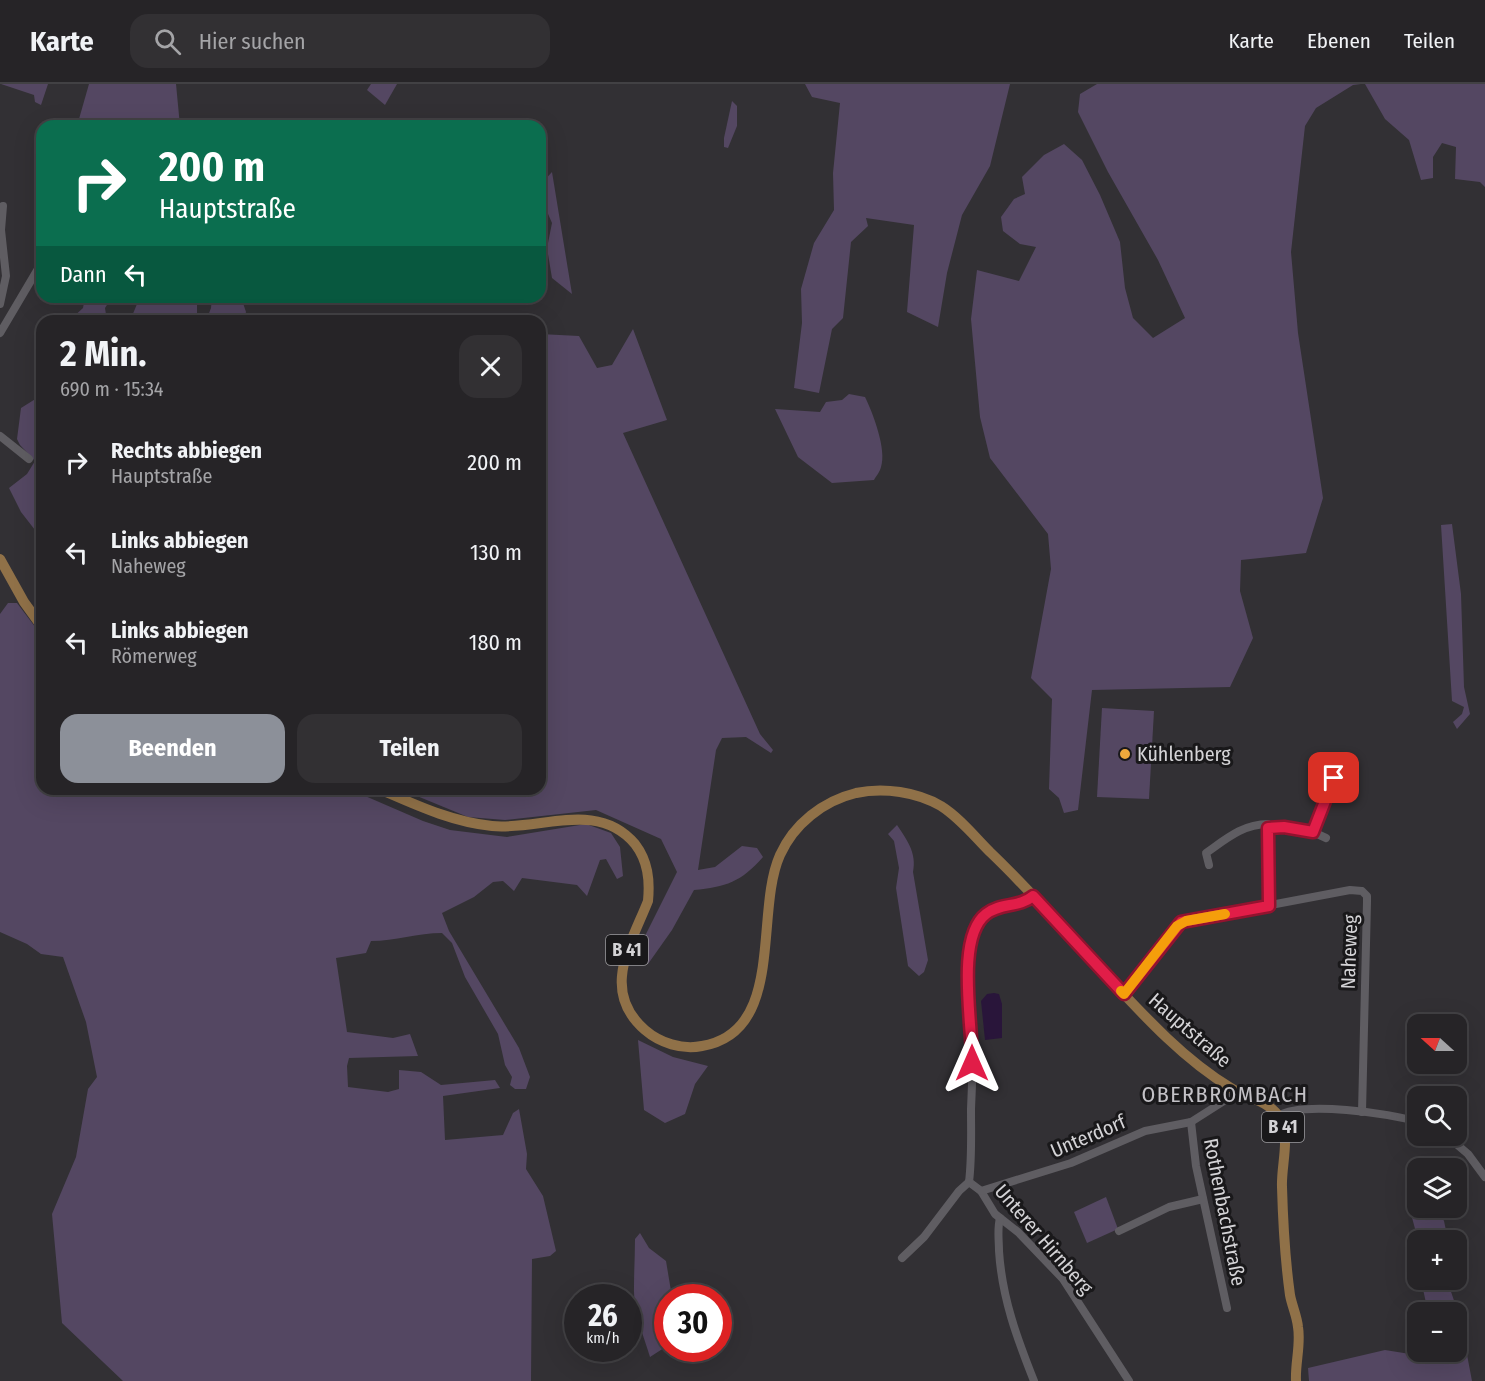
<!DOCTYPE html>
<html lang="de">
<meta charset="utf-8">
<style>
body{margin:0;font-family:"Fira Sans Condensed",sans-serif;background:#323033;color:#f1f3f6;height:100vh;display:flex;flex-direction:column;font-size:22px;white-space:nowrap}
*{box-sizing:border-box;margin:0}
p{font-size:20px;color:#a4a4a7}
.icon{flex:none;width:33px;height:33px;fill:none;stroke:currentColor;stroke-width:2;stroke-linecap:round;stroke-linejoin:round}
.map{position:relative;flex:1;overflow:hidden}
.side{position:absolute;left:36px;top:231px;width:510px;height:480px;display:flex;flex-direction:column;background:#262427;border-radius:18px;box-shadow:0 6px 24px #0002,0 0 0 2px #424144}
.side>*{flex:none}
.top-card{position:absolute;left:36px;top:36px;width:510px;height:183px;border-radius:18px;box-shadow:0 6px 24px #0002,0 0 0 2px #424144;background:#0b6e4f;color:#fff;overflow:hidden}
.needle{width:39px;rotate:291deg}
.controls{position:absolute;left:1407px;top:930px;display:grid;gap:12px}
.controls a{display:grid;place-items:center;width:60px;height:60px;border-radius:12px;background:#262427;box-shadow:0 6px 24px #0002,0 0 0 2px #424144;font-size:30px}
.speed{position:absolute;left:564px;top:1200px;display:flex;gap:12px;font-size:30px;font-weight:700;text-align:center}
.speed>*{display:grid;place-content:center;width:78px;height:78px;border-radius:50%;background:#262427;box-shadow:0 6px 24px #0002,0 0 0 2px #424144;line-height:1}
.speed small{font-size:15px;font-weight:400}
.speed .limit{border:9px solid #d22;background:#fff;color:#111}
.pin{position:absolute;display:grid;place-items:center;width:51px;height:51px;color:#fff;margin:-26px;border-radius:12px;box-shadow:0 3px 9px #0006}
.me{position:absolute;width:66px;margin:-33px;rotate:0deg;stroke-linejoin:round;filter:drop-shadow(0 0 4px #0008)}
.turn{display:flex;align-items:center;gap:21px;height:126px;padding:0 24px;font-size:27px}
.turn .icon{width:78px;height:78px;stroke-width:2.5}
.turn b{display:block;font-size:42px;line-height:51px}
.then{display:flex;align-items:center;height:57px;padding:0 24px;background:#0003;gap:12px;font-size:22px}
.round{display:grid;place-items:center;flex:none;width:63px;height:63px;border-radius:18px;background:#323033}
.overview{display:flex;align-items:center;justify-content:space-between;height:102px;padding:0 24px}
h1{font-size:36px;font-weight:700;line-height:45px}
.primary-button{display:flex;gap:12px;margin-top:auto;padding:12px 24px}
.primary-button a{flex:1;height:69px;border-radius:18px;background:#8c9099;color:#fff;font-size:24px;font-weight:700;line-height:69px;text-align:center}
.primary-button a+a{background:#323033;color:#f1f3f6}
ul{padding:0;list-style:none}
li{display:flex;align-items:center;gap:18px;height:90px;padding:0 24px}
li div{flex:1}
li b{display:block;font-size:22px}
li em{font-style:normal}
header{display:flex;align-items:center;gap:36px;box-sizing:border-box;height:84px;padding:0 30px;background:#262427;border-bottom:2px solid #424144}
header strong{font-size:28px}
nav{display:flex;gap:33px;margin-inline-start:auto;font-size:21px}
.search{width:420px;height:54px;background:#323033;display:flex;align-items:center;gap:15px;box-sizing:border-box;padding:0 21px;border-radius:18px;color:#a4a4a7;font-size:22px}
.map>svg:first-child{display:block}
.green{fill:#544762}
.water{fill:#29153a}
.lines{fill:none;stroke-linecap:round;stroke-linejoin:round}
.minor{stroke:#5f5d62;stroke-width:8}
.major{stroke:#907148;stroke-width:10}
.route-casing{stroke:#92132f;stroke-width:15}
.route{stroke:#e11d48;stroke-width:10}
.slow{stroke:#f59e0b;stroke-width:10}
.poi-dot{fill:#eea83c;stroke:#19181a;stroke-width:2}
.labels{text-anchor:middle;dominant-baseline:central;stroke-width:6;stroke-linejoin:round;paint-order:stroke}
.shield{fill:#19181a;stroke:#9c9b9e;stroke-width:1.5}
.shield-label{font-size:18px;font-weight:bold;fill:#d4d3d6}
.poi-label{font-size:20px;fill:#d4d3d6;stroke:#19181a;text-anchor:start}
.street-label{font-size:20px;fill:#d4d3d6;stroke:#19181a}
.quarter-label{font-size:22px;letter-spacing:1.5px;fill:#c3c1c6;stroke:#19181a}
</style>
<header>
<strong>Karte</strong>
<div class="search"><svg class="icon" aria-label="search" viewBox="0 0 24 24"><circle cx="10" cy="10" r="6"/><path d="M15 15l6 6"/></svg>Hier suchen</div>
<nav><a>Karte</a><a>Ebenen</a><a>Teilen</a></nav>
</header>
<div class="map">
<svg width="1485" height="1297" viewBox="0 0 1485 1297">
<rect width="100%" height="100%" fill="#323034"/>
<g class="green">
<path d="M1,0h47l-7,21 -6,-3 -1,-7z"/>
<path d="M89,0h87l4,42h-103z"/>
<path d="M371,0h26l-12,21 -18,-15z"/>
<path d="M805,0h205l-20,82 -28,49 -15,58 -9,54 -31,-15 7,-87 -48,-7 2,8 -17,16 -8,76 -11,11 -13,64 -25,-5 8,-65 -1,-34 13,-46 20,-33 -1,-37 7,-70 -28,-6z"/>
<path d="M1097,0h264l-8,1 -37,23 -11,18 -14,126 7,81 25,165 -17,55 -65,7 -1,31 13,47 -23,49 -138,3 -14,120 -14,3 -5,-15 -10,-9 3,-90 -21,-21 20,-109 -3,-35 -58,-76 -10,-41 -9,-98 6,-49 42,11 17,-34 -16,-3 -17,-13 -2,-14 13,-18 11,-5 -3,-17 22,-22 20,-11 18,16 18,35 20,47 5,46 8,30 20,20 32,-20 -27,-58 -50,-88 -30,-60 2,-18z"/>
<path d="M1365,0h120v103l-5,-5 -25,-3 1,-32 -14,-4 -9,14v21l-12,2 -12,-40 -24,-21z"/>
<path d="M732,17l5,5v20l-9,22 -4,-1v-9z"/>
<path d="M552,88l20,122 -20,-16 -5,-30 5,-25 -10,-23 -2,-15z"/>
<path d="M85,213h27l-7,11 2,13h-38l14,-13z"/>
<path d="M120,213h77v24h-67l7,-17 -15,-3z"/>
<path d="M212,213h29l5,15 -3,9h-37l5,-13z"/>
<path d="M633,245l34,91 -44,13 137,301 13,16 -2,3 -25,-16 -24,1 -6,12 -18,120 17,-3 27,-21 15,2 6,9c-22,25 -37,30 -69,33l-22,40 -24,34 -14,-6 43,-86 -16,-33 -65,-29 -91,10 -37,-3 -68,-28h140v-455l39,2 18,32 15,-3z"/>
<path d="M42,267v188l-21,-27 -12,-24 18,-14 8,-13 -15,-16 -3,-6 4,-31 16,-10 -1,-27z"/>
<path d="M849,310l16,3c8,16 22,53 16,70 -1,5 -5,9 -7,13l-42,3 -34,-26 -23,-48 45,3 6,-10 16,-2z"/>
<path d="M1452,440l9,70 3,93 6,27 -13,15 -4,-7 9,-8 2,-7 -12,-6 -11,-176z"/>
<path d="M8,519h9l25,33v153h307l74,32 27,9 57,7 79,-13 25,9 9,14 3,29 -6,3 -11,-20 -6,1 -13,36 -10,-11 -55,-7 -8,13 -11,-10 -10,1 -19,15 -32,16 7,18 70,117 11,29 -4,12h-11l-5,-4 2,-8 -7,-12 -7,-31 -33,-57 -13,-34 -10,-10c-24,0 -47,8 -71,8l-5,12 -30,5 11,74 46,6 17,-4 8,22 -69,2 -2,8 1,21 40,5 11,-3v-19l22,2 20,13 54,-5 5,8 -57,8 2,44 58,-5 10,-22 6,-4 8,45 -1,15 17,27 13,55 -6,5 -18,3 -1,122h-408l-61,-58 -10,-109 24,-57 12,-68 9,-12 -11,-55 -23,-65 -22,-3 -14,-10 -27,-12v-318z"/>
<path d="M1102,624l52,3 -5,88 -52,-2z"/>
<path d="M897,741c10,15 20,28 16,47l15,88 -4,12 -5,4 -11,-10 -12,-78 3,-20 -5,-27 -6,-7z"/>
<path d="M638,956l35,17 35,9 -13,18 -10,30 -20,9 -21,-13z"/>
<path d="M1106,1113l12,32 -31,14 -13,-31z"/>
<path d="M1417,1119l1,5h19l7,13 4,19h-30l-8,-30z"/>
<path d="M640,1149l9,15 17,13 6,36 -4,1 -1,48 -17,11c-7,-23 -17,-46 -16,-70 0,-16 1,-32 1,-48z"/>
<path d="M1421,1196h26l13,38 12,63h-163l-1,-13 77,-18 25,4 13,-2h33v-40h-28z"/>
</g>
<path class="water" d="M994,909l5,1 3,10v34l-17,2 -4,-39 6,-7z"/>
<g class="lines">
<g class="minor">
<path d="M0,220l6,-28 -5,-46 2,-24"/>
<path d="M0,249l42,-71"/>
<path d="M0,352l29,23"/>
<path d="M1313,748l13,6"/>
<path d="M1209,781l-3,-12c20,-14 37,-29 62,-29v4"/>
<path d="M1269,822l-1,-78 16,-1 29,5 21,-54"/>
<path d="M1124,910l57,-72 169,-32 12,1 5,5v6l-5,210"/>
<path d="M1278,1032c24,-15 112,-3 140,6"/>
<path d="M1191,1038l5,44 31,142"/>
<path d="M1447,1052l21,18 17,23"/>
<path d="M969,1098c3,-24 2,-49 2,-73 1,-23 2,-46 2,-69 -1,-33 -15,-87 5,-117 16,-25 38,-12 55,-27"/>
<path d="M969,1098l12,9 14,23 23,18 45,47 66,102"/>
<path d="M981,1107l90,-28 74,-32 46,-9 33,-21 9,-12"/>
<path d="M1000,1134c-3,11 -1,22 -1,33 3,47 18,87 35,130"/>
<path d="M1119,1147l50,-24 34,-8"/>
<path d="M902,1174l22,-21 35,-46 10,-9"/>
</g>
<g class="major">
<path d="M0,475l24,43 18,25"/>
<path d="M379,705c37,16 73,33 113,37 48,5 105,-27 143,18 13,17 15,36 13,57 -17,43 -48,90 -3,129 15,13 37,20 57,16 84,-14 52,-133 78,-191 14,-31 43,-54 76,-62 28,-6 61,-1 85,13 19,12 34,31 49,46 62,59 115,127 177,186 19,18 41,36 64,50 16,10 40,13 50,32 9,19 0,47 1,67 1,36 3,72 8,108 2,11 7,21 8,32 3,18 -3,36 -2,54"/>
</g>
</g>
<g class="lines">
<defs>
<path id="route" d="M972,979c1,-37 -17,-125 14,-149 15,-12 33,-6 47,-18l91,98 57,-72 88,-16 -1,-78 16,-1 29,5 21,-54"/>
</defs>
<use href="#route" class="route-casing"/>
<use href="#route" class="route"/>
<path class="slow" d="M1121,907l3,3 53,-68 9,-5 39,-7"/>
</g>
<circle class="poi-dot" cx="1125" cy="670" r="6"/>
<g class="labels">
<g class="shield">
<rect x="606" y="851" width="42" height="30" rx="4.5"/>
<rect x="1262" y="1028" width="42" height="30" rx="4.5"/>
</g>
<g class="shield-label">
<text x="627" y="866">B 41</text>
<text x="1283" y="1043">B 41</text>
</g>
<g class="poi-label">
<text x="1137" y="670">Kühlenberg</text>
</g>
<g class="street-label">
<text transform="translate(1349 868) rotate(-88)">Naheweg</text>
<text transform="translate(1190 946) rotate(41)">Hauptstraße</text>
<text transform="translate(1088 1052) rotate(-23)">Unterdorf</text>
<text transform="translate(1225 1128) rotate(79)">Rothenbachstraße</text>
<text transform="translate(1044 1155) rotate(49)">Unterer Hirnberg</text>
</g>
<g class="quarter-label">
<text x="1225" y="1010">OBERBROMBACH</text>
</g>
</g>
</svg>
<div class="controls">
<a><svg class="needle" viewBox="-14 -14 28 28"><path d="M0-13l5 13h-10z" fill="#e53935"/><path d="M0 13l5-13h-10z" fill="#a4a4a7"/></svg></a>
<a><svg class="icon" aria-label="search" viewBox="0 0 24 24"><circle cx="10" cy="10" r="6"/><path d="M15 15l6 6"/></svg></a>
<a><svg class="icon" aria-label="layers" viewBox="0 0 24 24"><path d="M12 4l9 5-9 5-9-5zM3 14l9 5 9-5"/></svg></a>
<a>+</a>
<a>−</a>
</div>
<div class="speed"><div>26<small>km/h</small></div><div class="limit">30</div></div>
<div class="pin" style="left:1334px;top:694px;background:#d93025"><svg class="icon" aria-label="arrive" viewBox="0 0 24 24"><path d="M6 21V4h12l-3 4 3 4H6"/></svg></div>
<svg class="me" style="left:972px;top:979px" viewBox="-20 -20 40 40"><path d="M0-17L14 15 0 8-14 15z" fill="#e11d48" stroke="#fff" stroke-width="4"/></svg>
<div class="top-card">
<div class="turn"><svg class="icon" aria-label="right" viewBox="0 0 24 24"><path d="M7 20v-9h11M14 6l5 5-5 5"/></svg><div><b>200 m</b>Hauptstraße</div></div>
<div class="then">Dann<svg class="icon" aria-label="left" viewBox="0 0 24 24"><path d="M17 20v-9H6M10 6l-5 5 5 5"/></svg></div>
</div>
<section class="side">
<div class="overview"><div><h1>2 Min.</h1><p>690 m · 15:34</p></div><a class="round"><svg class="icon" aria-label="close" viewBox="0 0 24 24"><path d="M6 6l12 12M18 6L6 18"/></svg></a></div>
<ul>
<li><svg class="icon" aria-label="right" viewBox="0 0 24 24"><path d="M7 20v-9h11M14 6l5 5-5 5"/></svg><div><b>Rechts abbiegen</b><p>Hauptstraße</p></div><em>200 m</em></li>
<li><svg class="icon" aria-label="left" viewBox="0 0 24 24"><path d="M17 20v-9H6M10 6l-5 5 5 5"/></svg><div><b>Links abbiegen</b><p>Naheweg</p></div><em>130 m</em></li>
<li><svg class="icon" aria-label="left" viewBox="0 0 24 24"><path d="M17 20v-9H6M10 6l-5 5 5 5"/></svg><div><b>Links abbiegen</b><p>Römerweg</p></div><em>180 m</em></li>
</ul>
<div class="primary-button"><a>Beenden</a><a>Teilen</a></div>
</section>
</div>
